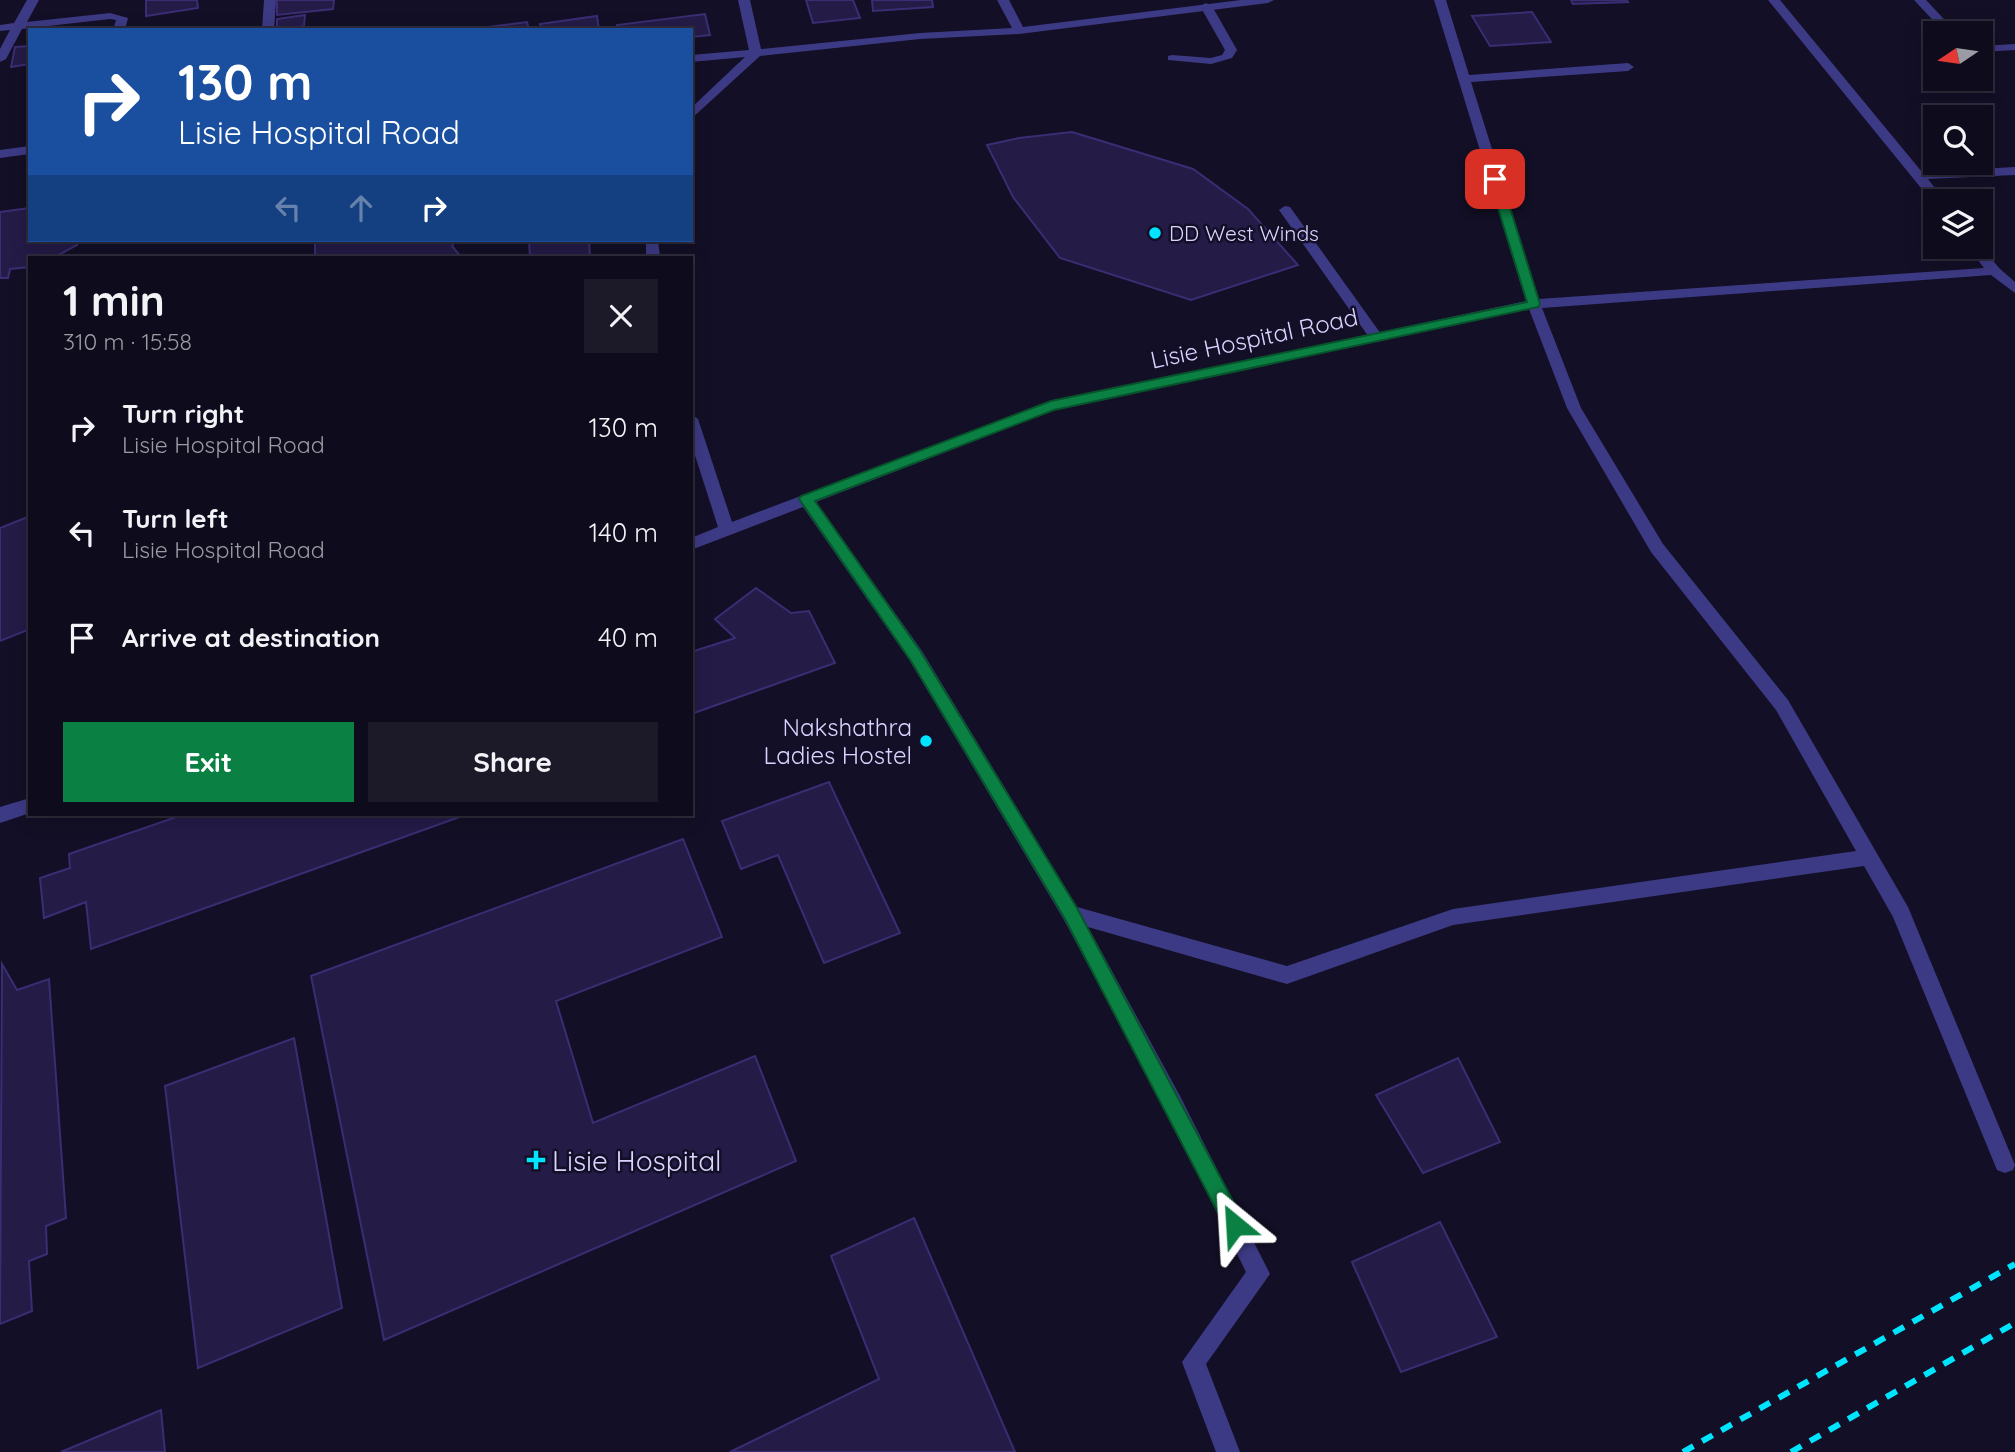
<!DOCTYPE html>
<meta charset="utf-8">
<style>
body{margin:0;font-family:Quicksand,sans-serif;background:#1c1929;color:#f1f3f6;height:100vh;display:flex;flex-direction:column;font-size:26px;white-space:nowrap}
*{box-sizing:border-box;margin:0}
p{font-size:23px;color:#9b9ba3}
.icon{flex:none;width:38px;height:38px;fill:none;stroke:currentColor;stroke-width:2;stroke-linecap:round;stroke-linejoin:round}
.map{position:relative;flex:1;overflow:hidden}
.side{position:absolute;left:28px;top:256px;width:665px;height:560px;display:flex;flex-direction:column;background:#0e0b1c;border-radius:0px;box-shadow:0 4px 18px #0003,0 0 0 2px #2e2b3b}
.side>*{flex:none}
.guide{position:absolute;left:28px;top:28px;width:665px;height:214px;border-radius:0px;box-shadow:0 4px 18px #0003,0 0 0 2px #2e2b3b;background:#1a4fa0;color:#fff;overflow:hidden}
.needle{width:46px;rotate:257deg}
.controls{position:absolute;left:1923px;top:21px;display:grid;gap:14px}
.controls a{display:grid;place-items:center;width:70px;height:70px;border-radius:0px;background:#0e0b1c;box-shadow:0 4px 18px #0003,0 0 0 2px #2e2b3b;font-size:35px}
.pin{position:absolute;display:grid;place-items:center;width:60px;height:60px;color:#fff;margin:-30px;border-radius:14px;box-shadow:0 4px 10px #0006}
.me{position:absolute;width:77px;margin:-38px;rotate:333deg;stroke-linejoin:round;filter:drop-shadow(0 0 5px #0008)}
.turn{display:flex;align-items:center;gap:24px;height:147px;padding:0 35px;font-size:32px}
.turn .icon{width:91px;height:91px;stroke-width:2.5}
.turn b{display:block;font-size:49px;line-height:60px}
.lanes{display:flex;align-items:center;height:66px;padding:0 35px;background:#0003;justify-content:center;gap:35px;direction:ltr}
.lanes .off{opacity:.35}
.round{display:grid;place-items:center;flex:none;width:74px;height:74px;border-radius:0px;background:#1c1929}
.headline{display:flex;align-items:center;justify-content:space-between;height:119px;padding:0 35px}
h1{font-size:42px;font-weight:800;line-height:52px}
.button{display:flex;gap:14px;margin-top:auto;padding:14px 35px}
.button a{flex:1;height:80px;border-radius:0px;background:#0b8043;color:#fff;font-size:28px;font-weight:800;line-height:80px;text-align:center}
.button a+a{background:#1c1929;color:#f1f3f6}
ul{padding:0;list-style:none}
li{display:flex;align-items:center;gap:21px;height:105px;padding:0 35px}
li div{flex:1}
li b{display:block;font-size:26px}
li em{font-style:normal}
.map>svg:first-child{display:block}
.building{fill:#241b47;stroke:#3b2d73;stroke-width:2}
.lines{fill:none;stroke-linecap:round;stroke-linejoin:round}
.service{fill:#3d3a85;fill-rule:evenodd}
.minor{fill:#3d3a85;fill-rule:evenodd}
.rail{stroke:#00e5ff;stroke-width:6;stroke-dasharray:12 10;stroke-linecap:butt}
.route{fill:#0b8043;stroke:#07532c;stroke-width:2}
.poi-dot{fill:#00e5ff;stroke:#130f26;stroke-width:2.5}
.labels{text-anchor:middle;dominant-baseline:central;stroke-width:5;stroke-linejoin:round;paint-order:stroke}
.far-poi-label{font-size:21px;fill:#d9d4ff;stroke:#130f26;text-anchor:start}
.street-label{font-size:24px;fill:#d9d4ff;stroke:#130f26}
.poi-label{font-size:24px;fill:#d9d4ff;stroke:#130f26;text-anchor:end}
.near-poi-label{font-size:28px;fill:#d9d4ff;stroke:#130f26;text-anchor:start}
</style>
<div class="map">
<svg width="2015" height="1452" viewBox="0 0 2015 1452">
<rect width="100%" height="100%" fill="#130f26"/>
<g class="building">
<path d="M146,0h51l1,8 -52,8z"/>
<path d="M277,0h57l-1,9 -56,6z"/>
<path d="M806,0h47l7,18 -47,5z"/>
<path d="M872,0h60l1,7 -60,4z"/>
<path d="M1571,0h56l1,2 -55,2z"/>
<path d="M1532,12l19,30 -61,4 -18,-30z"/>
<path d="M705,14l5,21 -19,2v-7h-73l-1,-5z"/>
<path d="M305,15l-1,11 -27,4v-11z"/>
<path d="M597,16l2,14h-58l-1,-6z"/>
<path d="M527,22l2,8h-56v-1z"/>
<path d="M30,46v18l-19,3 4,-20z"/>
<path d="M1072,132l121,37 55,40 50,56 -107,35 -131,-42 -47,-61 -26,-52 32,-7z"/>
<path d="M30,208v32h47v5l-22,12h-25v10l-20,2 -2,9h-8v-66z"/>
<path d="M315,240h141l-4,6 9,11h-146z"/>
<path d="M529,240h60l1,17h-60z"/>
<path d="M30,516v113l-30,12v-113z"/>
<path d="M756,588l35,25 18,-2 26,52 -144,51v-62l44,-14 -20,-19z"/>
<path d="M829,782l71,151 -76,30 -46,-108 -37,14 -19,-48z"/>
<path d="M185,814h283l-377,135 -5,-47 -42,16 -4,-40 30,-10 -1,-14z"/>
<path d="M683,839l39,98 -166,64 37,122 162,-67 41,105 -412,179 -73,-364z"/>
<path d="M2,964l15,26 32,-11 17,239 -20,8 1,28 -18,7 3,50 -32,13z"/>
<path d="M294,1038l48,270 -144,60 -33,-282z"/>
<path d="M1458,1058l42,84 -77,31 -47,-78z"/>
<path d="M914,1218l101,234h-285l149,-73 -48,-123z"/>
<path d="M1440,1222l57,115 -96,35 -49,-110z"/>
<path d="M161,1410l4,42h-104z"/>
</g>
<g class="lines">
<g class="service">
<path d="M1914,0h12l31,33h-12z"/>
<path d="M1206,3l6,3 25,44 -5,8 -21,6 -43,-4v-4l4,-1 39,3 11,-3 3,-5 -25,-44z"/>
<path d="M2015,44v6l-34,2v-6z"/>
<path d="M1285,206l5,1 91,127v6h-10l-92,-130z"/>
</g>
<g class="minor">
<path d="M27,0h12l-12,22 83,-9 18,5 -3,12h-12l3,-10 -6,-1 -88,10 -16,30 -6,3v-13l10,-19 -10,1v-6l14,-2z"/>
<path d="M264,0h12l-2,30h-12z"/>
<path d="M738,0h12l11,49 159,-16 92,-5 -15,-28h12l14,27 218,-27h33l-6,3 -249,31 -99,5 -160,17 -69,63v-11l54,-51 -54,5v-7l58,-5z"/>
<path d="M1434,0h12l23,75 159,-12 6,4 -6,4 -157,11 68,217 445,-31 -16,-21 13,-1 18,22 16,14v11l-24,-18 -449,33 39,100 82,136 125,156 120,207 107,258 -2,5 -8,3 -8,-3 -104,-253 -29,-51 -411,59 -166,59 -199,-57 92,169 90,178 -64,90 34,88h-24l-34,-90 64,-90 -80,-162 -102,-190 -154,-259 -107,-154 -112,43v-12l27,-11 -27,-84v-29l7,5 34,103 314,-119 480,-102zM1529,309l38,99 84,144 125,158 80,141 -403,58 -166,57 -210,-59 -155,-256 -106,-149 238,-92z"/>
<path d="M1768,0h12l142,172 93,-5v8l-87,4 17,22 -11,3z"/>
<path d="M30,146v8l-30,4v-8z"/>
<path d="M646,240h12l2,17h-14z"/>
<path d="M30,798v15l-30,10v-16z"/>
</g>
<g class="rail">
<path d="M1683,1452l332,-188"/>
<path d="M1791,1452l224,-129"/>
</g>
</g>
<path class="route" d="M1495,176l6,3 39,125 -2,3 -484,103 -239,91 106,151 156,256 165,310 3,7 -3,7 -7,3 -7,-3 -163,-313 -154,-258 -112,-162 2,-3 250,-95 476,-99 -38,-123z"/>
<g class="poi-dot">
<circle cx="1155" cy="233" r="7"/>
<circle cx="926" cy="741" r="7"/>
<path d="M532.5 1149.5h7v7h7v7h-7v7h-7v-7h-7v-7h7z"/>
</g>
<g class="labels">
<g class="far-poi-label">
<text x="1169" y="233">DD West Winds</text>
</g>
<g class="street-label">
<text transform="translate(1254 338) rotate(-12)">Lisie Hospital Road</text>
</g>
<g class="poi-label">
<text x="912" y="727">Nakshathra<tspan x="912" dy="28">Ladies Hostel</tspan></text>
</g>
<g class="near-poi-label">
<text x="552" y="1160">Lisie Hospital</text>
</g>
</g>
</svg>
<div class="controls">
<a><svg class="needle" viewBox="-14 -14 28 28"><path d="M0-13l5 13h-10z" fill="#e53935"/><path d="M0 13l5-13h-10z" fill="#9b9ba3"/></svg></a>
<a><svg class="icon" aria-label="search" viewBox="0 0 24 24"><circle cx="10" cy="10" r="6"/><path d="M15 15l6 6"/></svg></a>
<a><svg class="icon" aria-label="layers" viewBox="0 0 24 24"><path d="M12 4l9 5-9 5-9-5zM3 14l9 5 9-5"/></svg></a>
</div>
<div class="pin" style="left:1495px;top:179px;background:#d93025"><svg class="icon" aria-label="arrive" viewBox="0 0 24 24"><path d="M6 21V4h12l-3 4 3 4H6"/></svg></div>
<svg class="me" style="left:1235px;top:1225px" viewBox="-20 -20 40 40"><path d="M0-17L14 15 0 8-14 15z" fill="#0b8043" stroke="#fff" stroke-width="4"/></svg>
<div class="guide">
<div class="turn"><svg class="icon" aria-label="right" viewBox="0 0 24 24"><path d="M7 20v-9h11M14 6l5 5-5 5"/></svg><div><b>130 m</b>Lisie Hospital Road</div></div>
<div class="lanes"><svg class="icon off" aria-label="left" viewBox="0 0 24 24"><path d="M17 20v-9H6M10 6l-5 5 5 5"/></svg><svg class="icon off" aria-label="ahead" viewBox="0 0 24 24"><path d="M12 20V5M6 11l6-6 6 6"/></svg><svg class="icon" aria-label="right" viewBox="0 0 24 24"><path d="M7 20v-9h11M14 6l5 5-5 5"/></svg></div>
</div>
<section class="side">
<div class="headline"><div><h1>1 min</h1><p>310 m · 15:58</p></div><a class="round"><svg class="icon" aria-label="close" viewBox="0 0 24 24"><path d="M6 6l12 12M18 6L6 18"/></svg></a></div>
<ul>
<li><svg class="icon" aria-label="right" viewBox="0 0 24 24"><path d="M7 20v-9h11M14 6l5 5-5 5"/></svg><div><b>Turn right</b><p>Lisie Hospital Road</p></div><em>130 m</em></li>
<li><svg class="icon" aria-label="left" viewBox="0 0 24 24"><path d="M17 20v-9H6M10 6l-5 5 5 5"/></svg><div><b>Turn left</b><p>Lisie Hospital Road</p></div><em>140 m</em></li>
<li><svg class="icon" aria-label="arrive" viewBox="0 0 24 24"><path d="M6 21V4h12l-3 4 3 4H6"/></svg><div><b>Arrive at destination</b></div><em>40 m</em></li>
</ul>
<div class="button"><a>Exit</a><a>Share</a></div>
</section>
</div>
